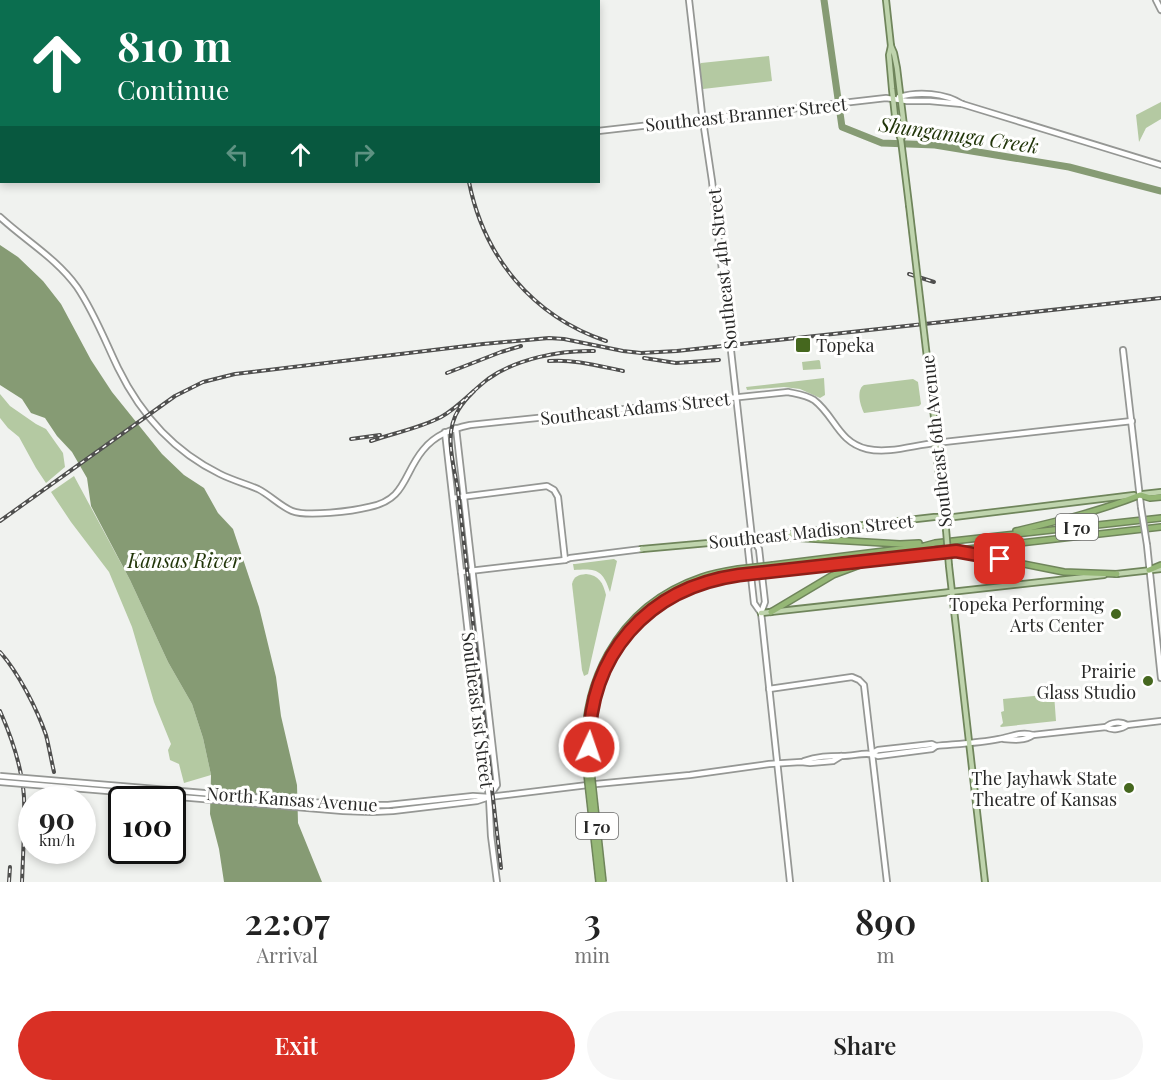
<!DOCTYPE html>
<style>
body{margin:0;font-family:"Playfair Display",serif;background:#f6f6f6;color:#222;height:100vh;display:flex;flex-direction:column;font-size:22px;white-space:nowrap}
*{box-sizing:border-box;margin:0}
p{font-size:20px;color:#767676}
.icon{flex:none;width:33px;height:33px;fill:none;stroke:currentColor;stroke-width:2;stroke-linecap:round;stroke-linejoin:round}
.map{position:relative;height:882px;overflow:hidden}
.drawer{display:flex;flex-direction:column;background:#fff;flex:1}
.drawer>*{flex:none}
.banner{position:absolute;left:0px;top:0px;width:600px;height:183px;box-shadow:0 3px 9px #0003;background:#0b6e4f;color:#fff;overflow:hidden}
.speed{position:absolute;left:18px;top:786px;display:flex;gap:12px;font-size:30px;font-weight:700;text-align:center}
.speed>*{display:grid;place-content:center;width:78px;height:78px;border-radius:50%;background:#fff;box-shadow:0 3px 9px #0003;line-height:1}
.speed small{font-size:15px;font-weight:400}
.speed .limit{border:3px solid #111;border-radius:9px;background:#fff;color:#111}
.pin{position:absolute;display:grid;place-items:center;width:51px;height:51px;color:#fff;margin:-26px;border-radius:12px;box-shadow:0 3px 9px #0006}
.me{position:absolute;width:66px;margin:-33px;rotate:3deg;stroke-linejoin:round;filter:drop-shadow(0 0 4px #0008)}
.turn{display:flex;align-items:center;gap:21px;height:126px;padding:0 18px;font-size:27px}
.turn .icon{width:78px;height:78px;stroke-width:2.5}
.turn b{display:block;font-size:42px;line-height:51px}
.lanes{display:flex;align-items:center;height:57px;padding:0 18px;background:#0003;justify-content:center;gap:30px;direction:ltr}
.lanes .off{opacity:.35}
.eta{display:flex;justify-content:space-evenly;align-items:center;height:102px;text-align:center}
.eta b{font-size:36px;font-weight:600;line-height:42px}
.button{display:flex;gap:12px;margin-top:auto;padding:12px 18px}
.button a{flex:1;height:69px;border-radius:36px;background:#d93025;color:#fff;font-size:24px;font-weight:600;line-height:69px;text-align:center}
.button a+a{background:#f6f6f6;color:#222}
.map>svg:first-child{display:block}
.green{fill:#b4c9a2}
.water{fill:#869b74}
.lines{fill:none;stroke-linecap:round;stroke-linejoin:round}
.river{stroke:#869b74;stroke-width:7}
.secondary-casing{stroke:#959794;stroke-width:8}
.primary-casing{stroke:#6f855b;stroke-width:8}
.highway-casing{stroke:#6f855b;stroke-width:8}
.secondary{stroke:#fff;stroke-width:4.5}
.primary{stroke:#bfd4ad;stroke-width:4.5}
.highway{stroke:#95b776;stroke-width:5}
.rail-casing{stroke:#4f4f4e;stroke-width:4}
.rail{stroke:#fffffe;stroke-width:1.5;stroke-dasharray:4.5;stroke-linecap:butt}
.secondary-bridge-casing{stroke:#959794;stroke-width:8;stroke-linecap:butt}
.primary-bridge-casing{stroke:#6f855b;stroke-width:8;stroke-linecap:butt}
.highway-bridge-casing{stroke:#6f855b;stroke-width:8;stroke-linecap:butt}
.secondary-bridge{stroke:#fff;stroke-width:4.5}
.primary-bridge{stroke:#bfd4ad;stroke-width:4.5}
.highway-bridge{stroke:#95b776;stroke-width:5}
.route-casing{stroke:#8d1f18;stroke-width:15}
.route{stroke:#d93025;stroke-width:10}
.poi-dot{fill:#45671e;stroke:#fffffe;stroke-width:2}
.labels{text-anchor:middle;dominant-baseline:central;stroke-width:6;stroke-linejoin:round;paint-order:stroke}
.shield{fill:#fffffe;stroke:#696968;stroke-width:1.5}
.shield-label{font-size:16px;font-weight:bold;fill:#292928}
.street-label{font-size:18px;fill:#292928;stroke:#fffffe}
.poi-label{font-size:18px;fill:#292928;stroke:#fffffe;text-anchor:end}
.water-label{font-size:20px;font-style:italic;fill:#213509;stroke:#fffffe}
</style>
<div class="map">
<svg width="1161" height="882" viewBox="0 0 1161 882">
<rect width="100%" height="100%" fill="#f0f2ef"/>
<g class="green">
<path d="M769,56l3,25 -69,8 -4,-24 2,-2z"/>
<path d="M1161,102v17l-15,9 -7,14 -3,-27z"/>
<path d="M819,360l1,1 1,8 -18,1 -1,-8z"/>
<path d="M824,378l1,17 -5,3 -20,-9 -16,-2 -37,3 -1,-3z"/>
<path d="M913,379l5,3 3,22 -2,2 -55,7c-4,-8 -8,-23 0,-28z"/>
<path d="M0,394l10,12 26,18 10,5 17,24 2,14 -19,16 -10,-15 -17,-31 -11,-9 -8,-10z"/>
<path d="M74,476l56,104 38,82 24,42 11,34 8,37 -27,8 -5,-19 -9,-4 -2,-10 3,-6 -17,-42 -22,-75 -23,-55 -38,-50 -20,-30z"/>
<path d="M614,559l3,2 -7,31c-7,-22 -13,-24 -36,-22l-1,-6h2z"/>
<path d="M586,574c13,1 17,9 20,21l-18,79 -4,2 -2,-6 -10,-86c2,-8 6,-9 14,-10z"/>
<path d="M1054,694l2,27 -55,6 -1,-1 3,-3 -2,-11 3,-1 -1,-12z"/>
</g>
<path class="water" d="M0,245l18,12 25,24 18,23 30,56 21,32 50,62 22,21 20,13 14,25 15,16 26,78 17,70 5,39 16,69 1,38 24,59h-98l-5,-33 -9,-35 1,-39 -8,-37 -11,-34 -24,-42 -38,-82 -39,-74 -4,-28 -15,-26 -15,-16 -12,-18 -14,-5 -9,-14 -22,-14z"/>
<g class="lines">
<path class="river" d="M824,0l18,127 40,16 53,2 134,22 92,24"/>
<defs>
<g id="secondary">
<path d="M114,0v2"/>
<path d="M689,0l13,114 10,67 40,357 7,11 6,53 -4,11 1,8 28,261"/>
<path d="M1156,0l5,10"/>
<path d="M899,97c19,-6 46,-4 63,7l199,61"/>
<path d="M598,131l288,-33 21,3h23l32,3"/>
<path d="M0,217c26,24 56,41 77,70 17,25 28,54 41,81 23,47 55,83 102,106 12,6 26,10 38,15 12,6 22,17 34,22 15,6 61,0 77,-4 37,-7 34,-33 54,-57 12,-15 28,-21 47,-25l318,-33c9,2 18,3 26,8 21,16 24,42 53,49 22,5 47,-4 68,-6 66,-7 131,-15 197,-22"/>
<path d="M1123,350l18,157"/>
<path d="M456,428l41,357 -8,12"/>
<path d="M445,432l33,289 11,76 2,39 6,46"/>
<path d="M453,498l94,-12 7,4 4,7 7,63"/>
<path d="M752,538l-4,11 6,54 7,10"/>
<path d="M1147,545l14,133"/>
<path d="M461,572l104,-12 5,-2 72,-9"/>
<path d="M769,689l83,-12 7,3 5,5 23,197"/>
<path d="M1106,727c5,-5 15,-6 21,-2"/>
<path d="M1004,739c10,1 21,2 29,-4l73,-8c6,4 16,2 21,-2l34,-4"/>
<path d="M872,753l6,-3 54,-6 4,2"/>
<path d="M804,761c13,-5 25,-5 39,-5 12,0 24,-5 35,0l54,-7 4,-3c21,-2 43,-3 63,-7 12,-2 22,-8 34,-4"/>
<path d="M120,786l227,19h41l85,-9 16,1 107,-13 94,-9 79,-11 32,-2 9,1 23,-2 8,-5"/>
<path d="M120,792l223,19 29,1 21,-1 84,-10 9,-3"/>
</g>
<g id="primary">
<path d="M886,0l5,46 3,7 3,15 7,58 -2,11"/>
<path d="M891,46l-2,9 3,34 4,36 5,15 8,65"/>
<path d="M934,417l2,33 10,79"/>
<path d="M1143,494l18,-2"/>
<path d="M776,535l158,-18h20l180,-22"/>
<path d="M642,549l100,-9 26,-4"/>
<path d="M949,566l36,316"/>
<path d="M1116,574l45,-5"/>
<path d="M761,613l343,-38"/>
</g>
<g id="highway">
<path d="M1016,531c42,-10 84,-20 124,-36l10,3 11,-1"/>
<path d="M765,536l135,8 19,-1"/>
<path d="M963,552l101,20 53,2"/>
<path d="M773,565l151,-19 11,-3 226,-25"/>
<path d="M1149,570l12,-5"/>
<path d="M775,571l386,-44"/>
<path d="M771,612l62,-37 35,-13"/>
<path d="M591,771c-1,-20 -3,-40 0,-60 14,-75 74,-125 148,-136"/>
<path d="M587,774c-11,-87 29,-168 115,-197 12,-4 24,-6 36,-8"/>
</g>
</defs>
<use href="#secondary" class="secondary-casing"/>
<use href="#primary" class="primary-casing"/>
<use href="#highway" class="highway-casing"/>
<use href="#secondary" class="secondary"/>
<use href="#primary" class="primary"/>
<use href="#highway" class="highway"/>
<defs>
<g id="rail">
<path d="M447,0v2"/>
<path d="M469,182c15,75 63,134 137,159"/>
<path d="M909,274l25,8"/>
<path d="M644,358l32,5 43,-3"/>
<path d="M549,361c25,-2 50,5 74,10"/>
<path d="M447,373l54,-21 20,-6"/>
<path d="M474,391c-6,6 -11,11 -15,18 -16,24 -5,56 -1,82l43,377"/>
<path d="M351,439l29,-4"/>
<path d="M371,441c23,-8 49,-13 70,-24 18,-10 31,-26 47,-38 28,-20 72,-29 106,-28"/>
<path d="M0,521l175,-125 28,-14 32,-8 248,-30 66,-6 15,1 59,12 18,2 36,-2 484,-53"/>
<path d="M0,652c18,20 37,57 46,83 3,12 5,24 8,37"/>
<path d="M0,711c12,27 22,57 24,86 1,28 -1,57 -2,85"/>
<path d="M9,882l1,-15"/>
</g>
</defs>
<use href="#rail" class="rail-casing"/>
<use href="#rail" class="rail"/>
<defs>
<g id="secondary-bridge">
<path d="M1141,507l6,38"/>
<path d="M0,776l120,10"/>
<path d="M0,782l120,10"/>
</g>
<g id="primary-bridge">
<path d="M909,205l25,212"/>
<path d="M946,529l3,37"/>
</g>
<g id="highway-bridge">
<path d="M738,569l35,-4"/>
<path d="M739,575l36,-4"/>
<path d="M591,771l12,111"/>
<path d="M587,774l12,108"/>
</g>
</defs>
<use href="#secondary-bridge" class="secondary-bridge-casing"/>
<use href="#primary-bridge" class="primary-bridge-casing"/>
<use href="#highway-bridge" class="highway-bridge-casing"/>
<use href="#secondary-bridge" class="secondary-bridge"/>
<use href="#primary-bridge" class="primary-bridge"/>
<use href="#highway-bridge" class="highway-bridge"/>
</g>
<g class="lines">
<defs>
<path id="route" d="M589,747c0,-92 58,-159 150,-172l217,-24 44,8"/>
</defs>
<use href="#route" class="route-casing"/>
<use href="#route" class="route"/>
</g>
<g class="poi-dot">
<rect x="795" y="337" width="16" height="16" rx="3"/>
<circle cx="1116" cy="614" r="6"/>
<circle cx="1148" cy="681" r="6"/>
<circle cx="1129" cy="788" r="6"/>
</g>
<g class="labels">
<g class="shield">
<rect x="1056" y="514" width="42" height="26" rx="4.5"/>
<rect x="576" y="813" width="42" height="26" rx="4.5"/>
</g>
<g class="shield-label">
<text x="1077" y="527">I 70</text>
<text x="597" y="826">I 70</text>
</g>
<g class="street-label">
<text transform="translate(746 114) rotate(-6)">Southeast Branner Street</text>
<text transform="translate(722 269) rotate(-96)">Southeast 4th Street</text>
<text transform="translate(635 408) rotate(-6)">Southeast Adams Street</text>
<text transform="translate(936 441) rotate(-96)">Southeast 6th Avenue</text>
<text transform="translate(811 531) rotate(-6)">Southeast Madison Street</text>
<text transform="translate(478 710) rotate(83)">Southeast 1st Street</text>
<text transform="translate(292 799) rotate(4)">North Kansas Avenue</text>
</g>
<g class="poi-label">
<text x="816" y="345" text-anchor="start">Topeka</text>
<text x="1104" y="604">Topeka Performing<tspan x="1104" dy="21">Arts Center</tspan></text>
<text x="1136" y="671">Prairie<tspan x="1136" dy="21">Glass Studio</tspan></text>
<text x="1117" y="778">The Jayhawk State<tspan x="1117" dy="21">Theatre of Kansas</tspan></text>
</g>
<g class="water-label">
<text transform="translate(959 134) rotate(8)">Shunganuga Creek</text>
<text x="184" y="559">Kansas River</text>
</g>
</g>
</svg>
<div class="speed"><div>90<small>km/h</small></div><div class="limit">100</div></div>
<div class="pin" style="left:1000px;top:559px;background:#d93025"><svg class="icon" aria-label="arrive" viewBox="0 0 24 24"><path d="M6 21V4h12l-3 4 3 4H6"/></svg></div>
<svg class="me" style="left:589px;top:747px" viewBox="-20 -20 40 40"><circle r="17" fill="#d93025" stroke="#fff" stroke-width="3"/><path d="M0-11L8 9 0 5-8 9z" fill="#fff"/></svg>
<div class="banner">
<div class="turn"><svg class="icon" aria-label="ahead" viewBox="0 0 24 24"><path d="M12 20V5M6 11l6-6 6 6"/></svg><div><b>810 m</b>Continue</div></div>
<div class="lanes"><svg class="icon off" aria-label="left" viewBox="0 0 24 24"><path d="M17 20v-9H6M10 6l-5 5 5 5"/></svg><svg class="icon" aria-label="ahead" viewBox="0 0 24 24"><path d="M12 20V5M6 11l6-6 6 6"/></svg><svg class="icon off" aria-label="right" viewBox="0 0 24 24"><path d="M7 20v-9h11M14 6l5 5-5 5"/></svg></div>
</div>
</div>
<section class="drawer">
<div class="eta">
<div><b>22:07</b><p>Arrival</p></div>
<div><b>3</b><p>min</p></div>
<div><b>890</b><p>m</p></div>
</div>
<div class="button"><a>Exit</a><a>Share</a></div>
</section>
